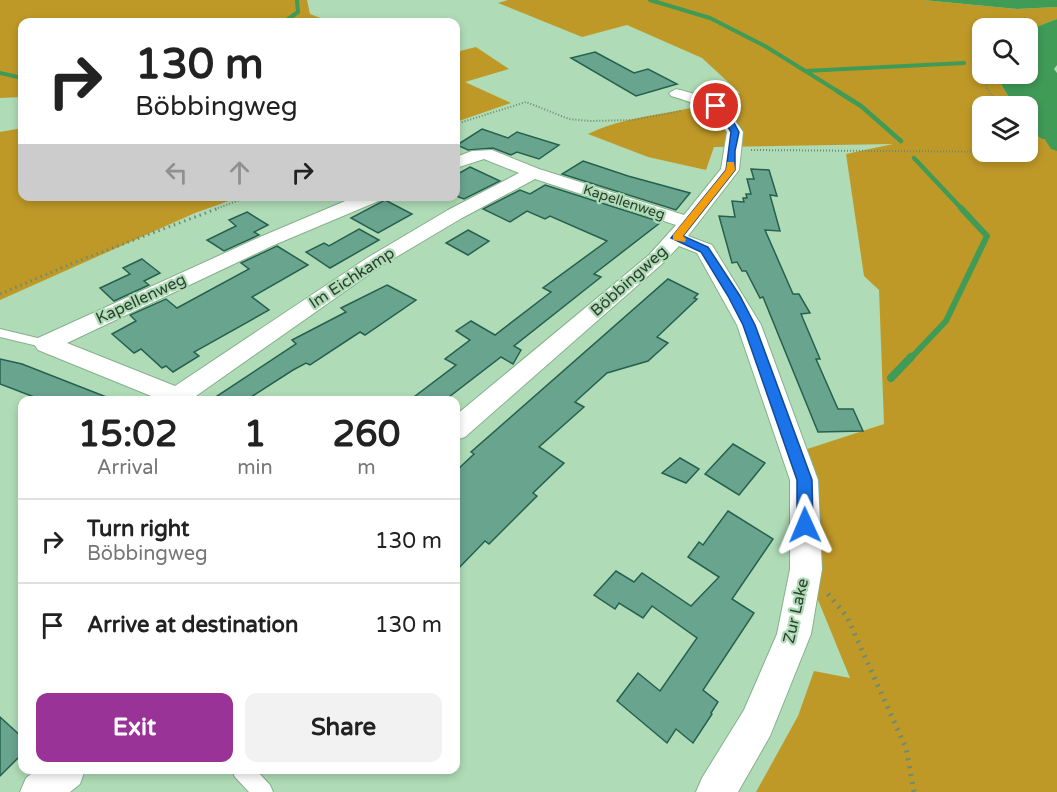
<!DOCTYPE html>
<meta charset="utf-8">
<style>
body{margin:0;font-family:"Varela Round",sans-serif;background:#f2f2f2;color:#222;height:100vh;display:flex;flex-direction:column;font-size:22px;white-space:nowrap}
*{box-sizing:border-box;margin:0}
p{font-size:20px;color:#767676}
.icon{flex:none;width:33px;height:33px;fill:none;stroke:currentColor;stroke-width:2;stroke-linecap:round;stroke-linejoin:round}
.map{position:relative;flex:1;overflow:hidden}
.details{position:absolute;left:18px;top:396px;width:442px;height:378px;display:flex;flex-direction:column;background:#fff;border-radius:12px;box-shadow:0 3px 9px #0003}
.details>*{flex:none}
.top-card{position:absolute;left:18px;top:18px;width:442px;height:183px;border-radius:12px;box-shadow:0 3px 9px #0003;background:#fff;color:#222;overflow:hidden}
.tools{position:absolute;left:972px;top:18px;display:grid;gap:12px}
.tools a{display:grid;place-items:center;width:66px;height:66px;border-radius:12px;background:#fff;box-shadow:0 3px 9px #0003;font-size:30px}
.pin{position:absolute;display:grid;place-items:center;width:51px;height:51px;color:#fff;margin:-26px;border:3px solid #fff;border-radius:50%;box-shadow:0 2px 6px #0007}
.me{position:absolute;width:66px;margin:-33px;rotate:359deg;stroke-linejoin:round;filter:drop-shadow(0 0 4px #0008)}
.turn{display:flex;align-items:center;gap:21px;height:126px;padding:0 18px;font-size:27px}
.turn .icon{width:78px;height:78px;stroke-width:2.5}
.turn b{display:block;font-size:42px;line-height:51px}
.lanes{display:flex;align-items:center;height:57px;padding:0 18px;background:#0003;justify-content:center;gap:30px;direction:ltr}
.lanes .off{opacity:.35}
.eta{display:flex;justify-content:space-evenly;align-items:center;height:102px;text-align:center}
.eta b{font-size:36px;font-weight:700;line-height:42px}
.cta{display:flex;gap:12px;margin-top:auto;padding:12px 18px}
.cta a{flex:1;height:69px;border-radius:12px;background:#9a3397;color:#fff;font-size:24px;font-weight:700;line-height:69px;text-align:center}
.cta a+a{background:#f2f2f2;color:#222}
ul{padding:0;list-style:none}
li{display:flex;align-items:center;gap:18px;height:84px;padding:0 18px;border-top:2px solid #e0e0e0}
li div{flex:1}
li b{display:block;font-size:22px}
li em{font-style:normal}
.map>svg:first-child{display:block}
.green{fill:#bf9928}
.water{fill:#409b57}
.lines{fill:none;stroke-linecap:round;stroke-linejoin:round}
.stream-far3{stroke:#409b57;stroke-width:4}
.stream-far2{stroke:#409b57;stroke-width:4.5}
.stream-far1{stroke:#409b57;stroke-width:6}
.stream{stroke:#409b57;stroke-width:8}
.canal{fill:#409b57;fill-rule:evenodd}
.building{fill:#69a48f;stroke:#25614e;stroke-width:1.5}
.lane-casing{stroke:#85b08b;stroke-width:2}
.street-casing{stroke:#85b08b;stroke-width:2}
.path-far2{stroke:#6c8b71;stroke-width:2;stroke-dasharray:1 2;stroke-linecap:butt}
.path-far1{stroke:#6c8b71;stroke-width:3;stroke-dasharray:1.5 4;stroke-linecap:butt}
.path{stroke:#6c8b71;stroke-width:5;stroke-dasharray:2 6;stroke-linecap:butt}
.lane{fill:#fff;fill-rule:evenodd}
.street{fill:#fff;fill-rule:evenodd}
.route{fill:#1a73e8;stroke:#114b97;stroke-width:1.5}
.slow{fill:#f59e0b}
.labels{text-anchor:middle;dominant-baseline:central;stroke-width:4.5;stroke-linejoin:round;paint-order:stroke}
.far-street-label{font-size:14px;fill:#2d3f30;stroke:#afdcb6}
.street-label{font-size:16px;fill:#2d3f30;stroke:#afdcb6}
</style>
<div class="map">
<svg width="1057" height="792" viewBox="0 0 1057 792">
<rect width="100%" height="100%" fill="#afdcb6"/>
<g class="green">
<path d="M0,0h307l3,14 21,8h-309v75l-22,1z"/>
<path d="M508,0h415l94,9 40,-2v12l-29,11 -46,-2v46h13l19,32h-32v46h46v-22l14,9h15v653h-301l42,-76 16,-45 36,7 -34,-83 -18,-143 86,-28 -5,-134 -15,-14 -18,-122 47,-10 -179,3 -8,23 -58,-13 -60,-23c47,-23 104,-19 152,-41l-38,-35 -75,-33 -45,12 -84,-34z"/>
<path d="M476,47l33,22 -44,13 46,21 -55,19v-70z"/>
<path d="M22,128v68l218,1 -45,16 -195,87v-168z"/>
</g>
<g class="water">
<path d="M923,0h134v7l-40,2z"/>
<path d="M1057,19v46l-3,4 3,4v66h-15l-14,-9v-24h-14l-19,-32h33v-44z"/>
</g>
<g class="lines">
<g class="stream-far3">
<path d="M650,0l60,18 55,28 74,46"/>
<path d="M284,22l14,-10 -1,-12"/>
<path d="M805,71l159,-8"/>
<path d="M0,73l22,5"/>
</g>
<g class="stream-far2">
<path d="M837,91l24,15 40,35"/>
<path d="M914,158l48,51"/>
</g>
<path class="stream-far1" d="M910,359l36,-38 41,-85 -26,-28"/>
<path class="stream" d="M891,378l20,-21"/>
<path class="canal" d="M1035,109l5,1 17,24v17l-6,-2 -23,-36z"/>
</g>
<g class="building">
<path d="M595,52l39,21 14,-4 29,15 -41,12 -65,-38z"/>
<path d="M482,129l26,9 9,-6 42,13 -20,14 -22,-7 -6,3 -18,-7 -25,2 -11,-5z"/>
<path d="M583,161l45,15 62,17 -14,17 -114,-36z"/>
<path d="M470,167l30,14 -36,18 -8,-3v-21z"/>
<path d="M751,169l18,1 8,26 -7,-1 10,36 -15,-1 28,64h6l11,19 -9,1 19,45h-4l22,50h15l10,22 -45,1 -55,-135 -3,1 -14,-27h-4l-5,-9 -5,1 -13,-47 16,1 -3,-16 12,1 -1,-4h4l-1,-4h5l-4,-15h7z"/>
<path d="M545,185l116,37 -67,52 7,3 -87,69 7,4 -8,14 -12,-7 -56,43h-35l46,-35 -11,-6 25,-19 -14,-9 15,-10 24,14 56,-43 -8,-4 64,-47 -57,-25 -5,3 -18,-8 -17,11 -27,-13 37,-19 10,4z"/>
<path d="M385,200l27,14 -34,19 -27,-15z"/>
<path d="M247,212l21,13 -14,7 5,3 -35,16 -17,-11 29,-14 -7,-6z"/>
<path d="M359,229l20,11 -49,28 -24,-16 18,-9 5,3z"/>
<path d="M468,230l21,11 -21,14 -22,-12z"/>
<path d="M277,246l31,19 -56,32 17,13 -75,42 5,4 -26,16 -7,-6 -4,2 -21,-19 -7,4 -22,-19 24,-13 -6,-6 36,-16 11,9 72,-39 -8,-6z"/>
<path d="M142,259l18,14 -16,8 5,4 -35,16 -14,-13 30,-14 -7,-6z"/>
<path d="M668,279l30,15 -4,4 3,1 -40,38 11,6 -20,18 -41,12 -32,29 9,5 -45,40 25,16 -31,30 4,3 -48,48 -4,-3 -29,30v-100l18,-17 -3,-2z"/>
<path d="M387,285l29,15 -51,35 -5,-3 -50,33 -4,-2 -13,7 -42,27 -8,3h-32l85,-56 -4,-4 54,-28 -5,-4z"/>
<path d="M0,359l22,5 92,36h-72l-42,-16z"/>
<path d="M733,444l32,19 -26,32 -34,-21z"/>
<path d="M680,458l19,11 -13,14 -24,-10z"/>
<path d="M728,511l45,28 -41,60 22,14 -51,77 15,12 -7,11 1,1 -19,29 -17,-14 -9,14 -50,-42 21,-28 22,18 37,-53 -45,-32 -9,12 -24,-15 -4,6 -21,-14 22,-24 18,11 8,-9 49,33 28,-29 -31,-20 11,-15 4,3z"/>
<path d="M0,717l22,20v17l-22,22z"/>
</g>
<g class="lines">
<defs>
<g id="lane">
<path d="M0,329l50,12 2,3 -6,4 -46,-11z"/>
<path d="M232,770h24l14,15 3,7h-24l-14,-15z"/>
</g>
<g id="street">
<path d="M676,89c33,8 49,14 67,43l-4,38 -51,66 24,9 49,80 57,155 4,89 -11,65 -41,102 -32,56h-42l6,-14 42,-68 33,-76 13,-65v-89l-53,-155 -40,-72 -18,-7 -16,17 -198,174 -9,3v-25l193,-160 27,-30 -141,-46 -73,39 -81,48 -185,130 2,4h-37l-123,-50 -4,-6 4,-6 222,-101 97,-41h26l-2,4 -107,45 -207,98 108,43 192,-128 81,-48 71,-37 -35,-14 -28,9v-11l16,-6 20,-1 47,19 145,46 37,-46 6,-37c-14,-23 -32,-29 -56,-36l-2,-3z"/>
<path d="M36,770h49l-5,14 -10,8h-50l6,-14z"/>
</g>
</defs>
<use href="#lane" class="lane-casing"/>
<use href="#street" class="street-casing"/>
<g class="path-far2">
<path d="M1003,28l23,-10"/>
<path d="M982,42c-10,27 2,40 16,64"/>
<path d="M456,124l70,-22 43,17 21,2 43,-1 48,-9"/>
<path d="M751,150l263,2"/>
<path d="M215,209l36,-13"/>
</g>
<path class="path-far1" d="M0,294l78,-33 141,-53"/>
<path class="path" d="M828,594l19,23 59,131 8,44"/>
<use href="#lane" class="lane"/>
<use href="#street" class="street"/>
</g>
<path class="route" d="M713,104h5l11,10 10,18 -4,19v19l-52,66 25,11 32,49 15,29 57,155 1,45 -2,4 -6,2 -6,-2 -2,-4v-45l-54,-155 -15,-29 -27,-44 -30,-14 55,-68 5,-38 -9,-15 -11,-11z"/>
<path class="slow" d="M727,162h7l1,8 -52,66 3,3 -1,3 -12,-2v-5l53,-65z"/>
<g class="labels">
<g class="far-street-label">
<text transform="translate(624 202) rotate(18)">Kapellenweg</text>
</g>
<g class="street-label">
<text transform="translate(352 278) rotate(-33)">Im Eichkamp</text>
<text transform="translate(629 281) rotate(-42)">Böbbingweg</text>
<text transform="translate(141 299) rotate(-25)">Kapellenweg</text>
<text transform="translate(796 611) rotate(-77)">Zur Lake</text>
</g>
</g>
</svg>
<div class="tools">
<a><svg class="icon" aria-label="search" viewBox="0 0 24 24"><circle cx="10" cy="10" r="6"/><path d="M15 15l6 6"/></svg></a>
<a><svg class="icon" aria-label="layers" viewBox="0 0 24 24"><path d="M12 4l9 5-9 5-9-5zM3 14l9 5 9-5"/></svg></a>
</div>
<div class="pin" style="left:716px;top:106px;background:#d93025"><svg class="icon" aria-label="arrive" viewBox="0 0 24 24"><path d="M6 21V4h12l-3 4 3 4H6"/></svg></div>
<svg class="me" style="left:805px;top:525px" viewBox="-20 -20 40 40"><path d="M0-17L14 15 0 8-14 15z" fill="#1a73e8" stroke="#fff" stroke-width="4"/></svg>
<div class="top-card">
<div class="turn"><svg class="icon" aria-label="right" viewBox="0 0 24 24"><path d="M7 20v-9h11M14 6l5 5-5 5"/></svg><div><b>130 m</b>Böbbingweg</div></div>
<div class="lanes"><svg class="icon off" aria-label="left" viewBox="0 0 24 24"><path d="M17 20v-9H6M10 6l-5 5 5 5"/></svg><svg class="icon off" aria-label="ahead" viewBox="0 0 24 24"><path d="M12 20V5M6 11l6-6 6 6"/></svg><svg class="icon" aria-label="right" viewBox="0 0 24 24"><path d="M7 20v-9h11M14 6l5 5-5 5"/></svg></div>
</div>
<section class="details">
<div class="eta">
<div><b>15:02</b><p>Arrival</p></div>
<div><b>1</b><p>min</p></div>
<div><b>260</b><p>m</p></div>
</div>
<ul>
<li><svg class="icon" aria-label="right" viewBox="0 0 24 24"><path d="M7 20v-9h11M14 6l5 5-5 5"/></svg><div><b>Turn right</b><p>Böbbingweg</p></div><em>130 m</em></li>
<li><svg class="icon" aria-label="arrive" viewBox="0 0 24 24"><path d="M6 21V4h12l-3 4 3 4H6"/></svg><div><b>Arrive at destination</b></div><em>130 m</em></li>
</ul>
<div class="cta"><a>Exit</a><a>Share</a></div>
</section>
</div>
